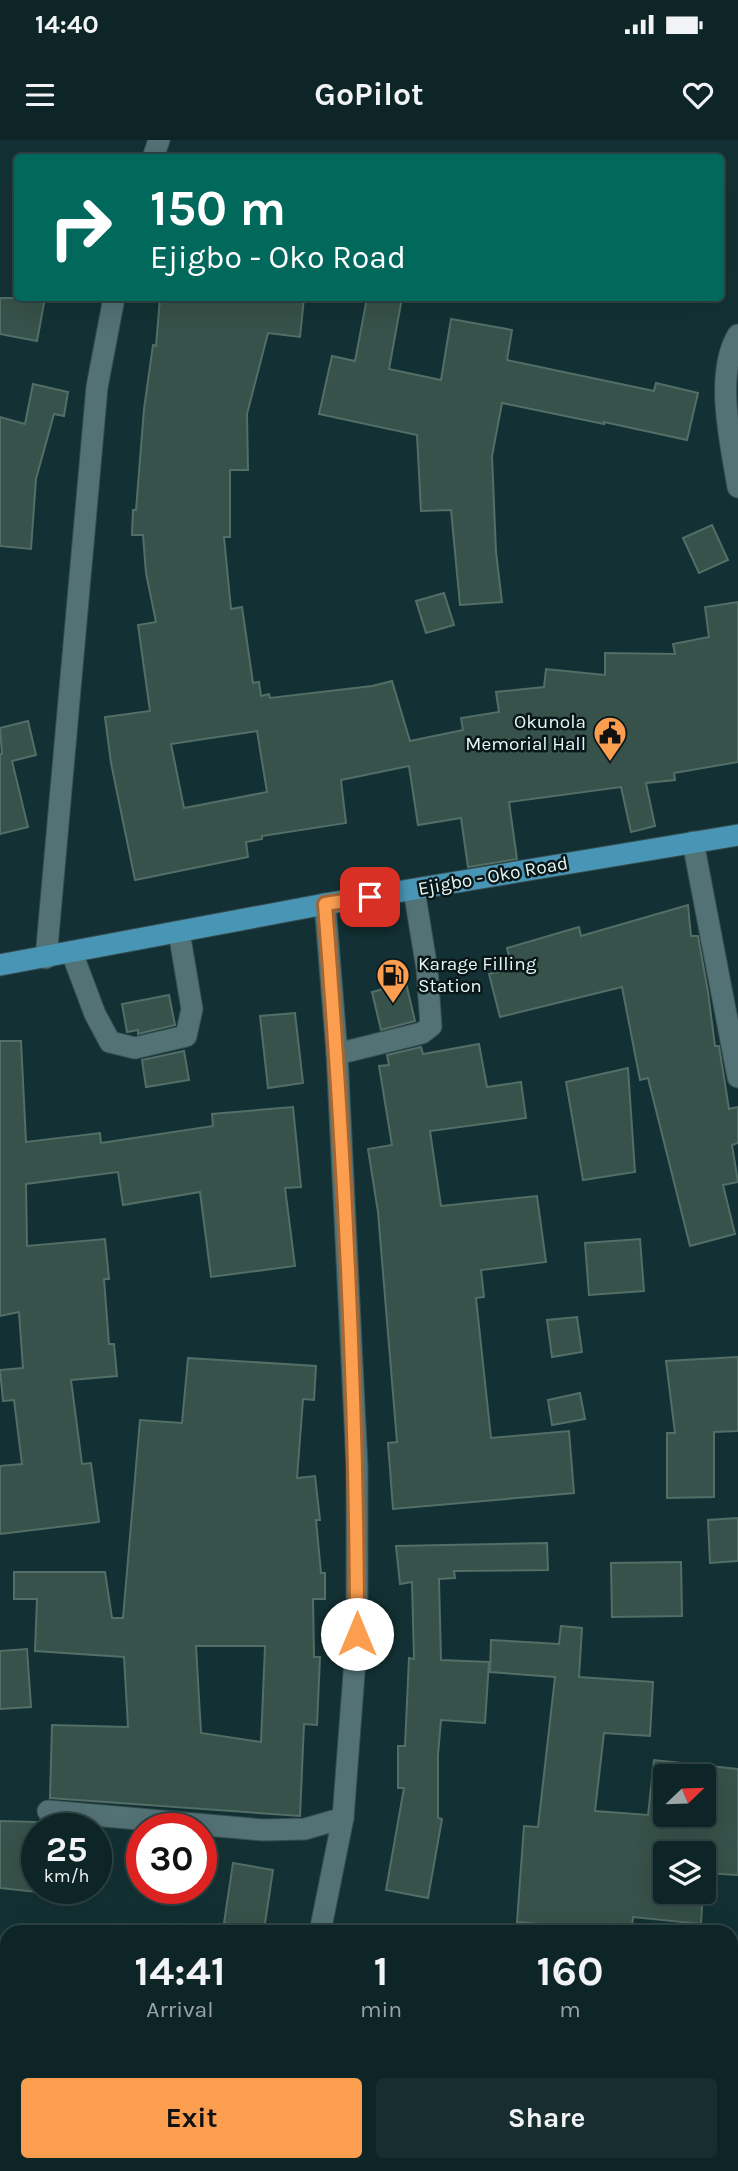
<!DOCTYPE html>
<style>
body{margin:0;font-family:Karla,sans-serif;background:#172d2f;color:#f1f3f6;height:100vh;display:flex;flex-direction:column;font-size:26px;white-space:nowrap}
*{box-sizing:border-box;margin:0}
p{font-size:23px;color:#9ba5a7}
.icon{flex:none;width:38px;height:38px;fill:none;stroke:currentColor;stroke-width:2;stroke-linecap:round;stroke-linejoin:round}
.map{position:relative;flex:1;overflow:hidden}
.details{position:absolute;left:0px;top:1785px;width:738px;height:247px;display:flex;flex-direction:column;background:#0e2527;border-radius:21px 21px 0 0;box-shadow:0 7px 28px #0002,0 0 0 2px #2e4244}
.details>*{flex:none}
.top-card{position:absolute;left:14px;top:14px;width:710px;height:147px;border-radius:7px;box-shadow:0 7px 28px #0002,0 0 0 2px #2e4244;background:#00695c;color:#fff;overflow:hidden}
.needle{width:46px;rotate:67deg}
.buttons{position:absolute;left:653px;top:1624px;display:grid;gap:14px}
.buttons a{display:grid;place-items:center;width:63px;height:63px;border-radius:7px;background:#0e2527;box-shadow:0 7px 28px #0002,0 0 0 2px #2e4244;font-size:35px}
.speed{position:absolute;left:21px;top:1673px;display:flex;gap:14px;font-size:35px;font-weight:700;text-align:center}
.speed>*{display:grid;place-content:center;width:91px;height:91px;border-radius:50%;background:#0e2527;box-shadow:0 7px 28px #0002,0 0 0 2px #2e4244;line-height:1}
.speed small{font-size:18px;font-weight:400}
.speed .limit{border:10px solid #d22;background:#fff;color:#111}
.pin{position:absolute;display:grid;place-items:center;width:60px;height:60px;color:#fff;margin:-30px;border-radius:14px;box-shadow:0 4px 10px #0006}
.me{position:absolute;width:77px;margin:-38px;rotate:0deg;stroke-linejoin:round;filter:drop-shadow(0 0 5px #0008)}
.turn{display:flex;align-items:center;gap:24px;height:147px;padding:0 21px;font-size:32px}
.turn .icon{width:91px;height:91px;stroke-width:2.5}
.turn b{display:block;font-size:49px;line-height:60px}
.eta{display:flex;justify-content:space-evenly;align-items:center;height:119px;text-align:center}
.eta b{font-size:42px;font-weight:700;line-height:49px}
.primary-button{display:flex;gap:14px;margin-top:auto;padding:14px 21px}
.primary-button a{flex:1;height:80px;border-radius:7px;background:#fb9e50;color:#111;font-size:28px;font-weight:700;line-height:80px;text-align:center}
.primary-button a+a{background:#172d2f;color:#f1f3f6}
.status{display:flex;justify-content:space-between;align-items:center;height:49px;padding:0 35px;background:#0e2527;direction:ltr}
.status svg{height:19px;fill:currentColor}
header{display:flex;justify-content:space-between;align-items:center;height:91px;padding:0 21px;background:#0e2527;font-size:32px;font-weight:700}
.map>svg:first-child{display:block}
.building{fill:#37524a;stroke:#526e66;stroke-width:2;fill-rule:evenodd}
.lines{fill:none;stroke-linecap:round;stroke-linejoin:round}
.minor-casing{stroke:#374e51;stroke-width:23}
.major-casing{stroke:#374e51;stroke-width:23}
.minor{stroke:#537275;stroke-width:21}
.major{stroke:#4995b5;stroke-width:21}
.route-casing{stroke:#a36734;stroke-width:18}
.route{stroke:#fb9e50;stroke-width:12}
.labels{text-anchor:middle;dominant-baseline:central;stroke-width:5;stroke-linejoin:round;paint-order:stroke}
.poi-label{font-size:19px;fill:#e6f7f8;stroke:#0a1718;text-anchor:end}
.street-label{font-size:19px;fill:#e6f7f8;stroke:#0a1718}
</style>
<div class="status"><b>14:40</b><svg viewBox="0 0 49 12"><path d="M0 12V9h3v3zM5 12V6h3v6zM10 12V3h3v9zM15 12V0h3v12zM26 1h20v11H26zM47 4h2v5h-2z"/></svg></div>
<header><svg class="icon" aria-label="menu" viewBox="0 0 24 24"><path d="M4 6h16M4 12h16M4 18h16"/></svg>GoPilot<svg class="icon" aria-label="heart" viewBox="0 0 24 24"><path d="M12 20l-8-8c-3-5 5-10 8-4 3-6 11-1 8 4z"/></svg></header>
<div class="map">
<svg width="738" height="2031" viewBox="0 0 738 2031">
<rect width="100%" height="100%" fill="#133134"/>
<g class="building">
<path d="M0,158h45l-8,43 -37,-7z"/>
<path d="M160,158h144l-4,39 -32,-4 -21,81 1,56h-18v67h-6l7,72 11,-2 11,76 6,-1 2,14 8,-2 1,4 102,-12 20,-5 18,60 53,-11 -2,-12 38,-6 -3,-20 48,-5 2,-18 59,6v-22l70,1 -2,-10 36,-7 -4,-30 33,-5v160l-64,11 1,7 -29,3 9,43 -24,6 -10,-45 -112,15 8,57 -49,8 -7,-49 -43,7 -9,-59 -68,14 5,43 -84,13v3l-16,3 2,15 -113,23 -24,-117 -6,-46 45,-6 -12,-86 18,-3 -10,-49 -3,-38h-11l1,-25h3l8,-101 9,-64 3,1zM257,591l10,61 -83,16 -13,-64z"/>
<path d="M367,158h35l-13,71 52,11 10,-61 61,11 -5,30 147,31 2,-8 42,10 -11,47 -83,-18v2l-102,-21 -10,53 4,96 6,50 -42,3 -9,-95 -30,1 -4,-76 -98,-21 13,-58 23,5z"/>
<path d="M33,244l35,8 -4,24 -10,-2 -18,65 -5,70 -31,-3v-129l25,7z"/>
<path d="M712,385l16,35 -29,13 -16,-35z"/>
<path d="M444,453l10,32 -28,8 -10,-32z"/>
<path d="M28,581l8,34 -24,6 16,66 -28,7v-80h2l-2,-26z"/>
<path d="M688,765l3,31h7l10,56 7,54h4l10,63 9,-2v36l-6,2 6,37 -15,3 12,49 -45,12 -42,-168 -8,2 -18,-93 -122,30 -11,-43 23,-5 -5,-21 72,-21 2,9z"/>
<path d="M406,843l9,38 -34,9 -9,-38z"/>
<path d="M169,855l6,30 -37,9v-4l-11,2 -5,-28z"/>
<path d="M295,873l8,70 -35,5 -8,-72z"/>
<path d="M0,901h21l5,101 74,-9 1,10 112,-17 -1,-12 81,-7 8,80 -16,1 10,78 -84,11 -11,-85 -77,13 -5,-33 -92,12 1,62 78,-7 4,40h-5l5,65h5l3,32 -46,4 11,84 9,-1 8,59 -99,12v-68l22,-2 -8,-64 -11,1 -3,-31 23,-2 -4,-56 -19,4z"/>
<path d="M479,904l8,43 34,-5 5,36 -96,13 11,75 96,-10 9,66 -65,8 3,27 -8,1 15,140 78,-7 5,62 -181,16 -5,-66 9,-1 -19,-230 -10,-63 24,-4 -13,-79 10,-1 -2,-10 34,-8 2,7z"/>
<path d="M184,911l5,29 -43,7 -4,-27z"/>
<path d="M628,928l7,104 -52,8 -17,-98z"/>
<path d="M640,1099l4,52 -55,4 -4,-52z"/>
<path d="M577,1177l5,35 -30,5 -5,-37z"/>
<path d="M738,1217v74l-24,1v65l-47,1v-65h8l-9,-72z"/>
<path d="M188,1218l128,8 -2,34 -11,-1 -6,79 18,-2 5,44h-4l5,53h4v26h-12l1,58h6l-3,68 -13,-1 -4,92 -250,-18 2,-73 76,2 -4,-70 -89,-6 2,-52h-23v-27h91l7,46h11l17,-198 42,3zM196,1506h69l-4,96 -60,-9z"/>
<path d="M580,1253l5,26 -33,6 -4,-25z"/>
<path d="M738,1378v43l-28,2 -2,-43z"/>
<path d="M547,1403l1,27 -94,1 1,7 -16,1 2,81 48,2 -4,61 -44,-3 -3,35v63l4,1 -14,79 -42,-8 18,-102h-6v-42h7l4,-88 5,1 -2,-77 -12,2 -4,-38z"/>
<path d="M681,1422l1,54 -70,1 -1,-54z"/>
<path d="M561,1486l21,2 -3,49 74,5 -3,54 -46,-3 -9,78 53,4 6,-55 84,9v106l-33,-2 -1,16v-36h-39v39h38l-2,32 -68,-7 -1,10 -22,-3v6l-93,-8 7,-96 14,1 17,-150 -65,-5 1,-32 68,4zM665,1636h39v39h-39z"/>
<path d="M27,1509l4,58 -31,2v-58z"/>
<path d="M0,1681l37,1v70l-37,-4z"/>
<path d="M233,1723l40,7 -9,60 -40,-7z"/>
</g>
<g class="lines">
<defs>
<g id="minor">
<path d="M153,18l6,-18"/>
<path d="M738,195c-24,39 -7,109 0,152"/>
<path d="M693,702l45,235"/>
<path d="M72,813l23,61 15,28 25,6 51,-12 6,-27 -13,-77"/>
<path d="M46,818l51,-571 17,-89"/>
<path d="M337,914l85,-21 9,-7 -4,-57 -13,-79"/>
<path d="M48,1671l215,19 42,-1 38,-11"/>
<path d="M320,1792l23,-114 14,-184v-168l-20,-412 -12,-150"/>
<path d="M732,1834h6"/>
<path d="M0,1945l7,1"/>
<path d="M255,2031l2,-6"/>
<path d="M394,2031l7,-6"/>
<path d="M679,2031l1,-6"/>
</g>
<path id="major" d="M0,825l325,-61 413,-69"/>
</defs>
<use href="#minor" class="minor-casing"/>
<use href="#major" class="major-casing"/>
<use href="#minor" class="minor"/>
<use href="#major" class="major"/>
</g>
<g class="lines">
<defs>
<path id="route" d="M357,1494c0,-243 -13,-487 -32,-730l45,-7"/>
</defs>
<use href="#route" class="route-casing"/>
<use href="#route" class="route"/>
</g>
<defs>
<symbol id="civic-pin" viewBox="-11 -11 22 30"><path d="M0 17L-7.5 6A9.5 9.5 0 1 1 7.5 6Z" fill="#fb9e50" stroke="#0a1718"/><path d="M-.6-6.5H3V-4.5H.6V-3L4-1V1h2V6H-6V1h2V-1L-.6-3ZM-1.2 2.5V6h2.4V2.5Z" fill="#111"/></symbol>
<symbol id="fuel-pin" viewBox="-11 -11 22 30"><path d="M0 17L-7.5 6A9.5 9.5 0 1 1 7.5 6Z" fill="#fb9e50" stroke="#0a1718"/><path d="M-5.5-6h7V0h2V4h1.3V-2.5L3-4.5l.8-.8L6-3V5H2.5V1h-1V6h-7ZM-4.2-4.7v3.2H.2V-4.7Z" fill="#111"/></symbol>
</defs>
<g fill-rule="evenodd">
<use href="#civic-pin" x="591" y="574" width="38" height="52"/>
<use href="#fuel-pin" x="374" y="816" width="38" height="52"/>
</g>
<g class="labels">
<g class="poi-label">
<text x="586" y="582">Okunola<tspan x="586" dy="22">Memorial Hall</tspan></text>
<text x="418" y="824" text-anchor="start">Karage Filling<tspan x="418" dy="22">Station</tspan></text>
</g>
<g class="street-label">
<text transform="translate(493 736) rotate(-10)">Ejigbo - Oko Road</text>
</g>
</g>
</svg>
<div class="buttons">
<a><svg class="needle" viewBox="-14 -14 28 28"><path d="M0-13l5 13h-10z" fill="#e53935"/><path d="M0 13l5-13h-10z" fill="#9ba5a7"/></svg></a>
<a><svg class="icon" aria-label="layers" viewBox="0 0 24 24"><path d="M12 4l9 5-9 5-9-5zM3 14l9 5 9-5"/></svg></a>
</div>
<div class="speed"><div>25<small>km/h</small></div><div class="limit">30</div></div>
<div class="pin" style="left:370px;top:757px;background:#d93025"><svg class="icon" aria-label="arrive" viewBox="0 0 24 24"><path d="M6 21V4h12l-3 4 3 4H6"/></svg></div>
<svg class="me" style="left:357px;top:1494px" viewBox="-20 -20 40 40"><circle r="19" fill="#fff"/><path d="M0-13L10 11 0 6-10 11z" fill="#fb9e50"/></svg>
<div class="top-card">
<div class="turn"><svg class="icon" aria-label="right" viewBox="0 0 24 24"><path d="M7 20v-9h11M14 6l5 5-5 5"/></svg><div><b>150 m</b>Ejigbo - Oko Road</div></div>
</div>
<section class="details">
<div class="eta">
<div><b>14:41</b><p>Arrival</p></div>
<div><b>1</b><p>min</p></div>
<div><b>160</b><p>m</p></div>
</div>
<div class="primary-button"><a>Exit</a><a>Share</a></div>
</section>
</div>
